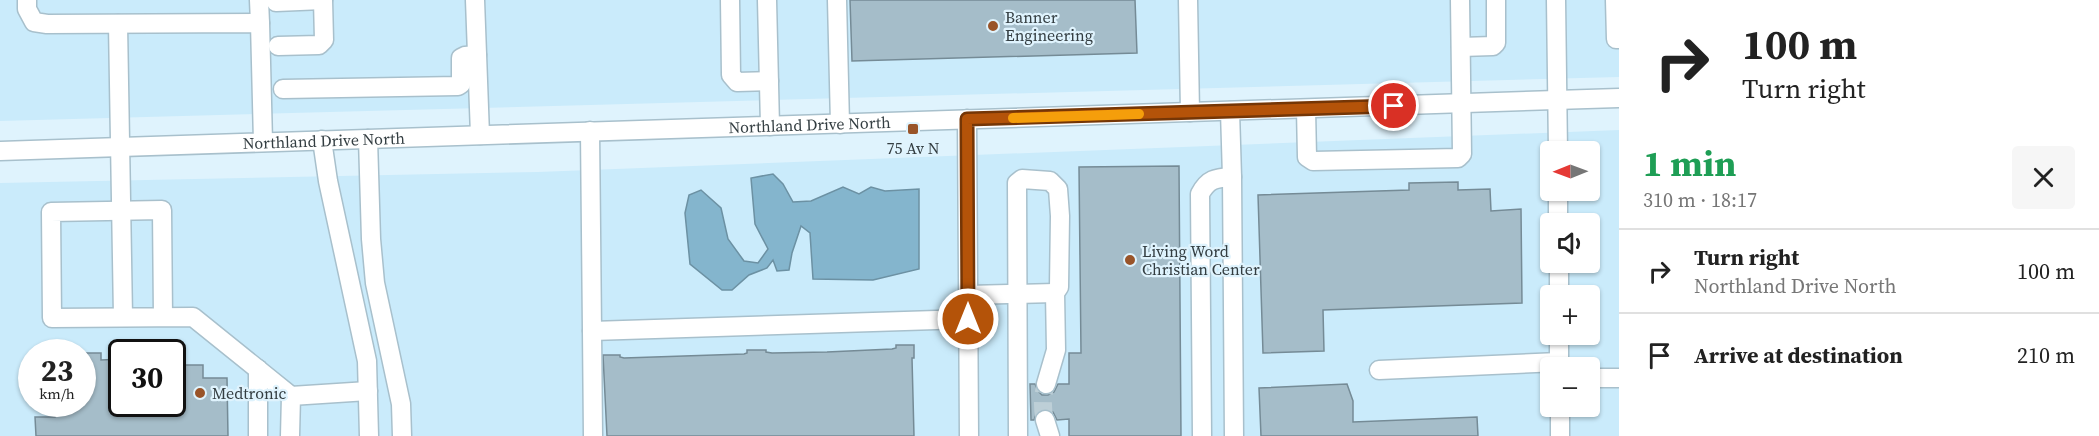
<!DOCTYPE html>
<meta charset="utf-8">
<style>
body{margin:0;font-family:"Source Serif 4",serif;background:#f6f6f6;color:#222;height:100vh;display:flex;flex-direction:column;font-size:22px;white-space:nowrap}
*{box-sizing:border-box;margin:0}
p{font-size:20px;color:#767676}
.icon{flex:none;width:33px;height:33px;fill:none;stroke:currentColor;stroke-width:2;stroke-linecap:round;stroke-linejoin:round}
.map{position:relative;flex:1;overflow:hidden}
.drawer{display:flex;flex-direction:column;background:#fff;width:480px}
.drawer>*{flex:none}
.guide{background:#fff;color:#222;overflow:hidden}
.needle{width:39px;rotate:269deg}
.fabs{position:absolute;left:1540px;top:141px;display:grid;gap:12px}
.fabs a{display:grid;place-items:center;width:60px;height:60px;border-radius:6px;background:#fff;box-shadow:0 2px 4px #0004;font-size:30px}
.speed{position:absolute;left:18px;top:339px;display:flex;gap:12px;font-size:30px;font-weight:700;text-align:center}
.speed>*{display:grid;place-content:center;width:78px;height:78px;border-radius:50%;background:#fff;box-shadow:0 2px 4px #0004;line-height:1}
.speed small{font-size:15px;font-weight:400}
.speed .limit{border:3px solid #111;border-radius:9px;background:#fff;color:#111}
.pin{position:absolute;display:grid;place-items:center;width:51px;height:51px;color:#fff;margin:-26px;border:3px solid #fff;border-radius:50%;box-shadow:0 2px 6px #0007}
.me{position:absolute;width:66px;margin:-33px;rotate:0deg;stroke-linejoin:round;filter:drop-shadow(0 0 4px #0008)}
.turn{display:flex;align-items:center;gap:21px;height:126px;padding:0 24px;font-size:27px}
.turn .icon{width:78px;height:78px;stroke-width:2.5}
.turn b{display:block;font-size:42px;line-height:51px}
.round{display:grid;place-items:center;flex:none;width:63px;height:63px;border-radius:6px;background:#f6f6f6}
.headline{display:flex;align-items:center;justify-content:space-between;height:102px;padding:0 24px}
h1{font-size:36px;font-weight:700;line-height:45px;color:#1e9e55}
ul{padding:0;list-style:none}
li{display:flex;align-items:center;gap:18px;height:84px;padding:0 24px;border-top:2px solid #e0e0e0}
li div{flex:1}
li b{display:block;font-size:22px}
li em{font-style:normal}
main{display:flex;flex:1;min-height:0}
.map>svg:first-child{display:block}
.built{fill:#caebfb;fill-rule:evenodd}
.water{fill:#84b5cd;stroke:#6c91a3;stroke-width:1.5}
.building{fill:#a5bdc9;stroke:#758b96;stroke-width:1.5}
.lines{fill:none;stroke-linecap:round;stroke-linejoin:round}
.minor-tunnel{stroke:#bdcfd7;stroke-width:18;stroke-dasharray:18 9;stroke-linecap:butt}
.minor-casing{stroke:#a8c0cc;stroke-width:21}
.minor{stroke:#fff;stroke-width:18}
.route-casing{stroke:#753606;stroke-width:15}
.route{stroke:#b45309;stroke-width:10}
.slow{stroke:#f59e0b;stroke-width:10}
.poi-dot{fill:#995429;stroke:#dff3fd;stroke-width:2}
.labels{text-anchor:middle;dominant-baseline:central;stroke-width:4.5;stroke-linejoin:round;paint-order:stroke}
.poi-label{font-size:16px;fill:#333d41;stroke:#dff3fd;text-anchor:start}
.street-label{font-size:16px;fill:#333d41;stroke:#dff3fd}
</style>
<main>
<div class="map">
<svg width="1619" height="436" viewBox="0 0 1619 436">
<rect width="100%" height="100%" fill="#dff3fd"/>
<g class="built">
<path d="M0,0h1619v77l-1619,44z"/>
<path d="M1619,130v306h-1619v-253l538,-11zM1551,152h39v38h-39zM1551,224h39v38h-39zM1551,296h39v38h-39zM32,352h50v52h-50zM122,352h50v52h-50zM1551,368h39v38h-39z"/>
</g>
<path class="water" d="M773,174l10,10 10,18 18,-1 32,-14 16,7 12,-7 14,4 34,-2v80l-46,11 -60,-1 -3,-46 -9,-7 -9,27 -3,17 -12,1 -4,-11 -6,8 -18,7 -17,15h-10l-32,-26 -5,-51 4,-18 12,-5 20,18 7,31 16,22 14,2 10,-14 -13,-25 -4,-46z"/>
<g class="building">
<path d="M850,0h285l2,53 -285,8z"/>
<path d="M1179,166l2,270h-112v-17l-12,1 -4,-8 -6,-3 -10,3 -3,8h-3l-1,-36h5l3,7 4,4h6l6,-3 4,-8h11v-31h12l-2,-186z"/>
<path d="M1458,182v8l32,-1 1,22 30,-2 1,94 -199,7 1,41 -61,2 -5,-158 151,-5v-7z"/>
<path d="M896,345h18v13h-2l2,78h-307l-4,-81h17v2l4,1 120,-4 3,-1v-3h19v2l6,1 55,-1 65,-3 4,-1z"/>
<path d="M82,353h19v7l21,-1v45h50v-39h31v13h24l1,58h-192l-1,-19h20v-13h27z"/>
<path d="M1347,384l6,17v21l124,-5 1,19h-217l-2,-48z"/>
</g>
<g class="lines">
<path class="minor-tunnel" d="M1045,420c-3,-12 -3,-24 1,-36"/>
<defs>
<g id="minor">
<path d="M27,0v9l7,13 13,2 213,-1 3,119"/>
<path d="M259,0l1,23"/>
<path d="M475,0l5,135"/>
<path d="M730,0l1,75 6,7 32,-1"/>
<path d="M767,0l3,126"/>
<path d="M837,0l3,124"/>
<path d="M1188,0l2,112"/>
<path d="M1556,0l2,152"/>
<path d="M1615,0l1,39h3"/>
<path d="M276,2l47,-2"/>
<path d="M118,24l5,293"/>
<path d="M278,46l41,-1 5,-5 -1,-40"/>
<path d="M1461,47l32,-1 3,-3v-43"/>
<path d="M283,89l175,-3 3,-2v-26l4,-2 12,-1"/>
<path d="M1306,109l1,48 6,4 145,-3 4,-4 -2,-154"/>
<path d="M1230,111l2,66 2,259"/>
<path d="M967,119l2,317"/>
<path d="M590,131l2,200 376,-12"/>
<path d="M368,139l3,100 4,44 26,121 1,32"/>
<path d="M322,140l6,41 39,180 2,75"/>
<path id="s1" d="M0,151l1619,-53"/>
<path d="M1558,190v34"/>
<path d="M1559,262v34"/>
<path d="M968,295l87,-2"/>
<path d="M163,317l-1,-107 -111,2 1,106 141,-1 98,79"/>
<path d="M592,331l1,105"/>
<path d="M1559,334v34"/>
<path d="M1379,370l180,-8"/>
<path d="M1590,378h29"/>
<path d="M1560,406v30"/>
<path d="M1045,420l5,16"/>
<path d="M258,436v-67"/>
<path d="M290,436l1,-40 77,-5"/>
<path d="M1018,436l-1,-253 5,-4 28,2 8,8 2,27 -1,71 -4,6 1,57 -10,34"/>
<path d="M1202,436l-2,-242c8,-15 15,-16 32,-17"/>
</g>
</defs>
<use href="#minor" class="minor-casing"/>
<use href="#minor" class="minor"/>
</g>
<g class="lines">
<defs>
<path id="route" d="M968,319l-1,-200 427,-13"/>
</defs>
<use href="#route" class="route-casing"/>
<use href="#route" class="route"/>
<path class="slow" d="M1013,118l126,-4"/>
</g>
<g class="poi-dot">
<circle cx="993" cy="26" r="6"/>
<rect x="907" y="123" width="12" height="12" rx="3"/>
<circle cx="1130" cy="260" r="6"/>
<circle cx="200" cy="393" r="6"/>
</g>
<g class="labels">
<g class="poi-label">
<text x="1005" y="17">Banner<tspan x="1005" dy="18">Engineering</tspan></text>
<text x="913" y="148" text-anchor="middle">75 Av N</text>
<text x="1142" y="251">Living Word<tspan x="1142" dy="18">Christian Center</tspan></text>
<text x="212" y="393">Medtronic</text>
</g>
<g class="street-label">
<text stroke="none"><textPath href="#s1" startOffset="810">Northland Drive North</textPath></text>
<text stroke="none"><textPath href="#s1" startOffset="324">Northland Drive North</textPath></text>
</g>
</g>
</svg>
<div class="fabs">
<a><svg class="needle" viewBox="-14 -14 28 28"><path d="M0-13l5 13h-10z" fill="#e53935"/><path d="M0 13l5-13h-10z" fill="#767676"/></svg></a>
<a><svg class="icon" aria-label="sound" viewBox="0 0 24 24"><path d="M4 9h4l5-4v14l-5-4H4zM17 9q2 3 0 6"/></svg></a>
<a>+</a>
<a>−</a>
</div>
<div class="speed"><div>23<small>km/h</small></div><div class="limit">30</div></div>
<div class="pin" style="left:1394px;top:106px;background:#d93025"><svg class="icon" aria-label="arrive" viewBox="0 0 24 24"><path d="M6 21V4h12l-3 4 3 4H6"/></svg></div>
<svg class="me" style="left:968px;top:319px" viewBox="-20 -20 40 40"><circle r="17" fill="#b45309" stroke="#fff" stroke-width="3"/><path d="M0-11L8 9 0 5-8 9z" fill="#fff"/></svg>
</div>
<section class="drawer">
<div class="guide">
<div class="turn"><svg class="icon" aria-label="right" viewBox="0 0 24 24"><path d="M7 20v-9h11M14 6l5 5-5 5"/></svg><div><b>100 m</b>Turn right</div></div>
</div>
<div class="headline"><div><h1>1 min</h1><p>310 m · 18:17</p></div><a class="round"><svg class="icon" aria-label="close" viewBox="0 0 24 24"><path d="M6 6l12 12M18 6L6 18"/></svg></a></div>
<ul>
<li><svg class="icon" aria-label="right" viewBox="0 0 24 24"><path d="M7 20v-9h11M14 6l5 5-5 5"/></svg><div><b>Turn right</b><p>Northland Drive North</p></div><em>100 m</em></li>
<li><svg class="icon" aria-label="arrive" viewBox="0 0 24 24"><path d="M6 21V4h12l-3 4 3 4H6"/></svg><div><b>Arrive at destination</b></div><em>210 m</em></li>
</ul>
</section>
</main>
